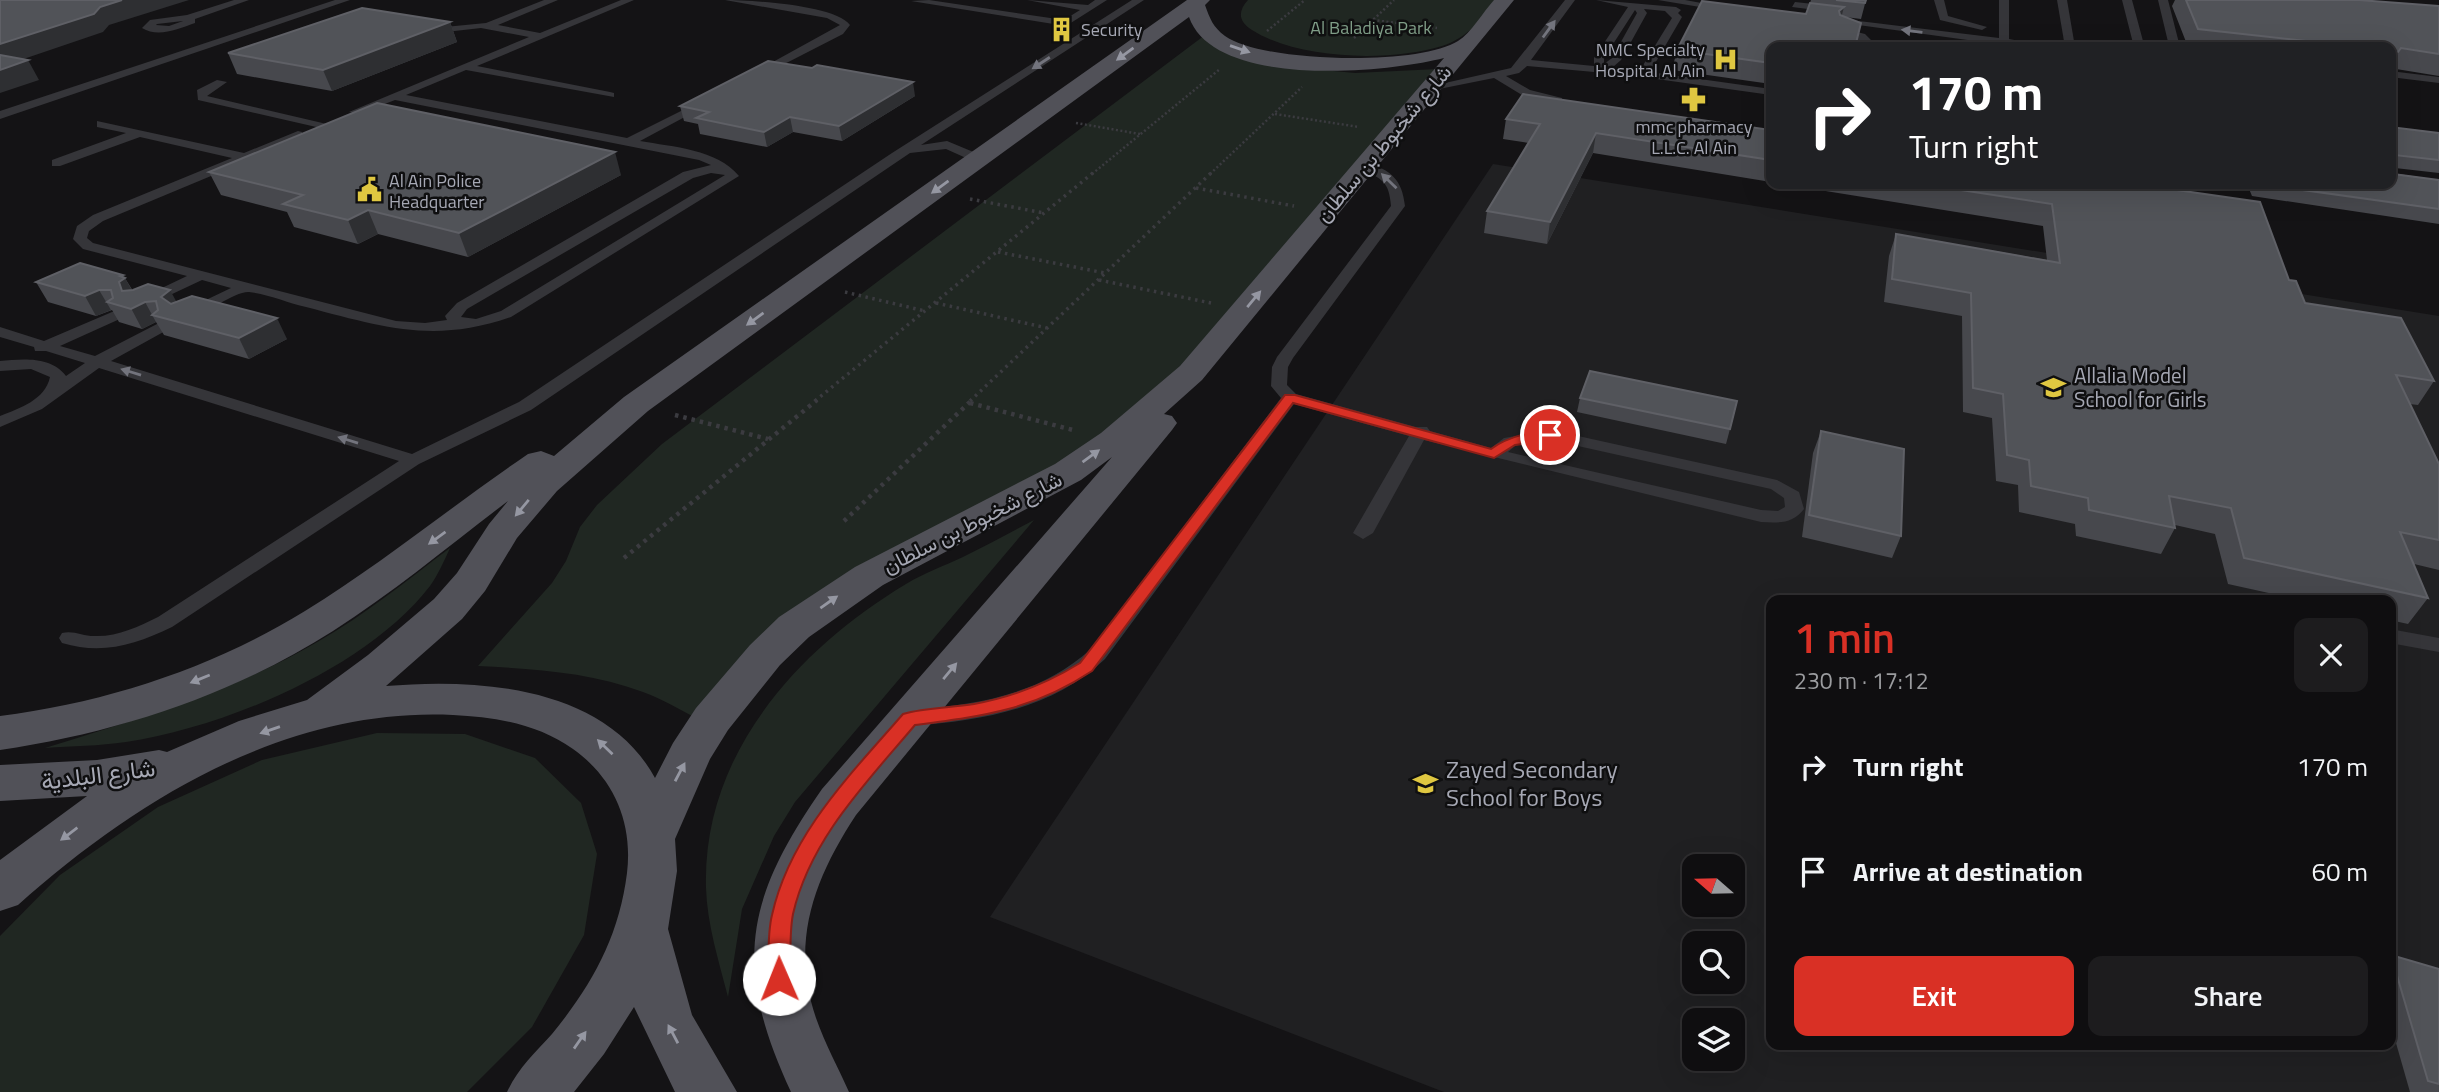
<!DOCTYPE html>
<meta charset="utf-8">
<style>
body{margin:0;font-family:"Titillium Web",Vazirmatn,sans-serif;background:#1d1c1e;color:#f1f3f6;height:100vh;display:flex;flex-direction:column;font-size:26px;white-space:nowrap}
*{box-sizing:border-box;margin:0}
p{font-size:23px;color:#9b9c9f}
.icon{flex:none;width:38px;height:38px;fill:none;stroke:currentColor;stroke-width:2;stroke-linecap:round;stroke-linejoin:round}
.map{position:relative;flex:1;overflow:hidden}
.drawer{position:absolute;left:1766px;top:595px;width:630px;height:455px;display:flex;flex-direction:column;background:#0f0e10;border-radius:14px;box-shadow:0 7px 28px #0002,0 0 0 2px #2f2e30}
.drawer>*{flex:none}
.guide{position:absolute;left:1766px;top:42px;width:630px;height:147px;border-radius:14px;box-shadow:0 7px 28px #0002,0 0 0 2px #2f2e30;background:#202124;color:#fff;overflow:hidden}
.needle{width:46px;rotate:290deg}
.buttons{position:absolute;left:1682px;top:854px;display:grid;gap:14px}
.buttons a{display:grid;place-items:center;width:63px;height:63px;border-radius:14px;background:#0f0e10;box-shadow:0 7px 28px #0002,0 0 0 2px #2f2e30;font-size:35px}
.pin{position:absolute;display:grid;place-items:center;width:60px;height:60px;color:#fff;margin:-30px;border:4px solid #fff;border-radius:50%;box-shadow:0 2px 7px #0007}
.me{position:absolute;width:77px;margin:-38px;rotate:359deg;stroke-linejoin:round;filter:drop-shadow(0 0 5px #0008)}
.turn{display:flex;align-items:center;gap:24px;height:147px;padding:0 28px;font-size:32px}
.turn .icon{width:91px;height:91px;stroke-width:2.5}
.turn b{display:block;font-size:49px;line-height:60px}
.round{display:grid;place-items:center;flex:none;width:74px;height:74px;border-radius:14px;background:#1d1c1e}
.headline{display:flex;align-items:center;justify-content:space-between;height:119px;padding:0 28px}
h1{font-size:42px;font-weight:600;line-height:52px;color:#d93025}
.primary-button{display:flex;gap:14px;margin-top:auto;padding:14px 28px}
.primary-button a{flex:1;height:80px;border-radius:14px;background:#d93025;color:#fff;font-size:28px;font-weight:600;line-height:80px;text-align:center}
.primary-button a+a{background:#1d1c1e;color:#f1f3f6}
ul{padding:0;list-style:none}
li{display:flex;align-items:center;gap:21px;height:105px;padding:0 28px}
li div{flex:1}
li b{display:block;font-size:26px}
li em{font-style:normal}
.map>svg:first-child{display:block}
.built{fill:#202022;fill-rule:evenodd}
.green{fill:#202722}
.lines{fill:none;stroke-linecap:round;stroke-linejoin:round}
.path-far2{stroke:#3b3b40;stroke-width:2.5;stroke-dasharray:2 2.5;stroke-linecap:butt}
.path-far1{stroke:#3b3b40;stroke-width:3.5;stroke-dasharray:2.5 4.5;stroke-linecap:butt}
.path{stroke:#3b3b40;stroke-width:4.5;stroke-dasharray:3.5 5;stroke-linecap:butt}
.service{fill:#353539;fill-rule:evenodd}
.primary{fill:#515158;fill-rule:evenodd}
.wall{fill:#47484d}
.shaded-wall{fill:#2e2f32}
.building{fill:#515358;stroke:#5f6066;stroke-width:2}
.oneway{fill:#73747d}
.oneway2{fill:#9597a2}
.route{fill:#d93025;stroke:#8d1f18;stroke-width:2}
.labels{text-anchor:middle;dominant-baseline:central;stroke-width:5;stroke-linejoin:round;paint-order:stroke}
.far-park-label{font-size:18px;fill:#7f9d87;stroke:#0f0f10}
.far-poi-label{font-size:18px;fill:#a6a8b4;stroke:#0f0f10;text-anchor:start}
.street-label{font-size:21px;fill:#a6a8b4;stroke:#0f0f10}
.poi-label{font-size:21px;fill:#a6a8b4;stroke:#0f0f10;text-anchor:start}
.near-poi-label{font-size:24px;fill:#a6a8b4;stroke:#0f0f10;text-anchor:start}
.near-street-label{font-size:24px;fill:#a6a8b4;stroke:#0f0f10}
</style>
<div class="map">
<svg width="2439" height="1092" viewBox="0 0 2439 1092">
<rect width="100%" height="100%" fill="#141315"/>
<path class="built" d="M1493,164l946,152v776h-995l-454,-175zM1771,600h619v445h-619zM1694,866h38v39h-38zM1694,943h38v39h-38zM1694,1020h38v39h-38z"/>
<g class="green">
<path d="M1248,0h254c-18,17 -36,39 -60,46 -52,16 -143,14 -190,-16 -13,-8 -15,-18 -4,-30z"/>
<path d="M1205,35l96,33 54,5 83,-4 -248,295 -71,69 -249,139 -159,154c-22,-11 -44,-25 -68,-34 -53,-20 -109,-23 -165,-26l74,-83 14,-22 14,-34 17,-22 65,-61z"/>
<path d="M1034,520l-239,282 -21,34 -32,73 -14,88c-9,-35 -21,-73 -22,-109 -4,-134 92,-239 200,-304 18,-11 38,-18 57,-27 24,-12 48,-25 71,-37z"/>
<path d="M450,548c-6,13 -12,27 -20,38 -63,82 -204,141 -304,156 -27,4 -54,4 -81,6 94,-29 189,-57 274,-107 46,-26 88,-61 131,-93z"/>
<path d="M377,733l88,1 70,24 46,45 16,51 -13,81 -52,92 -65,65h-467v-156l60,-61 98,-68 104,-47z"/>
</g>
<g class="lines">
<g class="path-far2">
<path d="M1373,20l64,8"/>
<path d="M1267,31l38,-31"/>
<path d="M1354,38l40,-38"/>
<path d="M1275,114l84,13"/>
<path d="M1076,123l64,11"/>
<path d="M1092,174l128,-105"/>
<path d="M1210,174l92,-87"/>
</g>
<g class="path-far1">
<path d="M1196,188l98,18"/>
<path d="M970,199l74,14"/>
<path d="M998,252l107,21"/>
<path d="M1099,280l112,23"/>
<path d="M845,292l80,19"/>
<path d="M936,303l111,25"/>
<path d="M815,401l279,-229"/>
<path d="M970,401l242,-229"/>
</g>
<g class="path">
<path d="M970,403l103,27"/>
<path d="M675,415l93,24"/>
<path d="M844,521l128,-121"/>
<path d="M624,558l193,-158"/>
</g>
<g class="service">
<path d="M234,0h15l-54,19v4c-17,6 -37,15 -53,5l8,-8 37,-5zM183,21l-14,5 -13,-1 1,-1z"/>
<path d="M335,0h15l-350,119v-8z"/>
<path d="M544,0h14l-60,25 42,8 81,-33h13l-157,66 133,26 4,1v4l-148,-27 -60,25 221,43 78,-39 4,1v4l-69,37c33,6 77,8 99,35l-228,141c-77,27 -128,10 -205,-10 -18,-4 -38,-13 -57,-15 -14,-1 -43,22 -59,26l-8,-5 3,-3 46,-22 -29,-8 -49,23h-10v-6l44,-21 -104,-27 -10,-10 4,-13 16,-11 139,-57 -92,-21 -80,29h-8v-6l74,-27 -29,-6v-6l147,32 54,-22 4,1v6l-199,83 -14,10 -2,7 6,5 303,78 29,2 22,-3 -2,-4 12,-13 226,-131 28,-7 -12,-5 -304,-60 -36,14 -10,-2 180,-75 -48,-9 -53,6 -5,-3 1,-2 62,-6zM711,173l14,2 -224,136 -25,8 -15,-2 6,-8 226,-131z"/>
<path d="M725,0c26,0 111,5 125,25l-7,9 -86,44 -5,-3 1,-2 87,-48 -13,-7z"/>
<path d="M929,0l135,20 16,-10 -53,-10 61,5 7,-5h12l-41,26 -155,-25z"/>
<path d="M1132,0h12l-223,145 26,-4 36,15v6h-8l-29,-13 -36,4 -379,257 -112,54 -247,163c-37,18 -70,28 -110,16l-3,-5 3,-5c11,-3 21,3 32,3 23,1 44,-9 64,-19l241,-156 -300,-93 -57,41 -42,18v-11c20,-8 45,-16 50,-39l-19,-8 -31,2v-10c23,-2 51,-5 66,15l19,-13 -39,-12h-11l-1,-4 -34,-10v-10l44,14 68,-29h10v6l-62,28 35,10 62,-32h10v6l-56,31 301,93 107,-52 373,-249z"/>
<path d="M1565,0h10l-44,60 63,6v-8l34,-51 -32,-7 80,7 5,3 -3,3 4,4 -32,55 121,17v6l-143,-20 -101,-9 -8,7 -13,3 24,14 32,8v4l-40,-7 -28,-17 -65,13 -6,-3 88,-20zM1644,9l21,2 7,7 -30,49h-29l8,-7 26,-47zM1635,10l2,3 -25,45 -8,6v-6z"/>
<path d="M1658,0h27l44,8 -5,3z"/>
<path d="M1934,0h10l4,16 39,11 -5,3 -42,-10z"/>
<path d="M1999,0h10v39l42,8 -47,-2 -175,-24 5,-3 165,20z"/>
<path d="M2057,0h10l8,47h-10z"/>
<path d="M2122,0h10l11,41 26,5 -11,-46h10l12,47h-46z"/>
<path d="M1795,2l37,4 5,3 -5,3 -40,-5z"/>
<path d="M1841,28l24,6 7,7 -1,6h-10l1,-5 -25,-9 -1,-2z"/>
<path d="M2390,71l49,6v6l-49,-6z"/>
<path d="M217,80l10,2 -20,14 124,29 -6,4 -127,-29 -1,-10z"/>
<path d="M1365,162c26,8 37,17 40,44l-112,152 -5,9 -1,18 9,9 120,33h11l3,4 61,17 13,-10 47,-8 226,50 22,12 5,17c-11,15 -26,14 -43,13l-337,-82 -51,93 -10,6 -10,-6 56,-97 -115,-32 -189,255c-53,50 -121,61 -192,67l-8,-2 -3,-6 3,-6 8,-2c67,-6 126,-15 178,-61l190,-251 -10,-12 1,-19 5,-10 114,-151c-2,-25 -9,-27 -30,-37v-6zM1551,440l220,49 13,9 1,9 -7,4 -17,-1 -253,-58 7,-6z"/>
<path d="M2390,629l49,9v14l-49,-9z"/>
</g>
<path class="primary" d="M1187,0h23l-5,5c5,14 8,22 20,31 38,27 194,30 233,5 13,-8 25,-29 36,-41h20l-312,380 -38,34 8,2 5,7 -5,7 -316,385c-42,64 -66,127 -40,203 9,26 22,49 33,74h-58c-58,-125 -47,-191 31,-303l290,-332 -31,23 -198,105 -74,52 -29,28 -52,65 -18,29 -35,80 2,32 -9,58 24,86 45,77h-62l-41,-85 -30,47 -30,38h-67c11,-24 28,-39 45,-58 40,-49 67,-97 75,-161 6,-50 -13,-95 -54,-124 -35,-25 -77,-32 -120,-34 -165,-8 -315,83 -435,190l-18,6v-51l87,-64 -87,5v-36l97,-5 62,-10 8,2 72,-31 68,-21 61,-45 66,-56 23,-26 32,-49 19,-23c-58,44 -114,91 -175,130 -100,64 -216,102 -333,119v-34c108,-14 212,-48 305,-105 78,-48 148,-106 223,-157l13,-3 13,5 70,-59zM1189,17c25,72 197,56 255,41l-264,308 -79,67 -46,31 -200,103 -76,50 -29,28 -54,63 -23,35 -18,35c-50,-92 -177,-100 -269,-92l76,-67 23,-28 32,-53 40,-47 91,-80z"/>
</g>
<g class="wall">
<path d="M1811,0h55l-5,19 -16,-2 -74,30v37l-99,-14 5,-20 129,-36z"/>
<path d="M2175,0h184l80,6v70l-49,-8v-21h-202l-16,-41z"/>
<path d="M450,22l7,20 -125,49 -95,-17 -9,-21z"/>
<path d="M915,96l-73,45 -49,-9 -26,15 -67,-13 -2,-10 -14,-3 -4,-15z"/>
<path d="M1506,119l265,11v52l-178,-29 -46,91 -63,-11 3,-22 42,-68 -26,-4z"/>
<path d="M2390,127l49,6v40l-44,-5 -3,5 47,7v44l-187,-28 -5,-12h143z"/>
<path d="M209,172l412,3 -153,82 -90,-23 -20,10 -64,-17 -7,-15 -66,-17z"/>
<path d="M1782,184h353l154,96 16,23 129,78 -16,24 -8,-1 29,60v106l-25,-6 14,34 -20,26 -18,-4v-20h-90l-72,-16 -13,-50 -40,-9v3l-14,26 -85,-18 -1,-12 -56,-12 -1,-27 -22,-4 -4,-63 -29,-6 -1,-96 -78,-14 5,-46 7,-22 151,26 -4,-34z"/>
<path d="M123,275l10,16 44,11 110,37 -38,20 -85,-24 -8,-13 -14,7 -23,-7 -7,-12 -16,6 -48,-14 -12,-20z"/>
<path d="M1580,398l150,31 -4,15 -149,-32z"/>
<path d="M1821,431l80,105 -9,22 -90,-21 11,-84z"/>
<path d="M2391,955l48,14v123h-29l-20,-70z"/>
</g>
<g class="shaded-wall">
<path d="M122,0h67l-80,25 -6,7 -103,35v-23l100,-37z"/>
<path d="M1844,7l-5,19v-15z"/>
<path d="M450,22l7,20 -125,49 -9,-21z"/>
<path d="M28,60l11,20 -39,13v-23z"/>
<path d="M913,82l2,14 -73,45 -3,-15z"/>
<path d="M790,117l3,15 -26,15 -3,-15z"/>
<path d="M1596,133l-3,20 -46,91 3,-22z"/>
<path d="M615,152l6,23 -153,82 -9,-24z"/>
<path d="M368,210l10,24 -20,10 -10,-24z"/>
<path d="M123,275l13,22 9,5 11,20 -14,7 -20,-38 -3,-9 1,-6z"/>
<path d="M99,290l12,20 -15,6 -11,-20z"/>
<path d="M170,290l11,20 -9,7 -11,-20z"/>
<path d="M277,318l10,21 -38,20 -10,-21z"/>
</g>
<g class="building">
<path d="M0,0h122l-22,7 -6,7 -94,30z"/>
<path d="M1836,0h30l-1,3z"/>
<path d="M2186,0h173l80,6v48l-38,-6 -3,4 -8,-1v-4h-31l-161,-18z"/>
<path d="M1702,1l104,13 4,-11 34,4 -5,4 1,4 21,8 -6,24h-84v16l-94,-13z"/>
<path d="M362,8l88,14 -127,48 -95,-17z"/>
<path d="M0,55l28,5 -28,10z"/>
<path d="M768,61l44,7 5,-3 96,17 -74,44 -49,-9 -26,15 -68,-14 13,-6 -29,-6z"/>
<path d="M1523,94l248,36v30l-175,-27 -46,89 -63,-11 53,-87 -34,-5z"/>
<path d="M377,103l238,49 -156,81 -91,-23 -20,10 -65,-16 20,-9 -94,-23z"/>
<path d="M2390,127l49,6v27l-44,-5v14l-4,2 2,3 46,6v29l-179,-25h130z"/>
<path d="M1922,184h213l125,18 29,78 7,1 9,22 96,15 33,63 -38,-6 43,89v76l-39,-8 28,66 -184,-40 -13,-50 -62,-12 6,32 -86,-18 -1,-12 -57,-12 -2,-26 -22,-5 -4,-61 -30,-6 -2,-95 -79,-14 4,-45 164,29 -8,-59z"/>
<path d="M80,263l43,12 -3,1 5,2 -6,4 3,9 11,-1 15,-6 22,6 -9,7 10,7 21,-8 85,22 -38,20 -87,-23 6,-5 -2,-9 -11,1 -14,7 -24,-7 6,-4 -2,-8h-12l-14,6 -49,-14z"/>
<path d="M1590,371l147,30 -7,28 -150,-31z"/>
<path d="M1821,431l83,18 -3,87 -92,-21z"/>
<path d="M2391,955l48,14v115l-11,-3z"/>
</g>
<defs><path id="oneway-solid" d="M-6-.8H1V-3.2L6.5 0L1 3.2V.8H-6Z" transform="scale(1.75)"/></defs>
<g class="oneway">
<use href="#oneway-solid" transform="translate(1549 29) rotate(-54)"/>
<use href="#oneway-solid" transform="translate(1912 31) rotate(-173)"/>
<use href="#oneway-solid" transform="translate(1041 63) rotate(147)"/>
<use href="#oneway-solid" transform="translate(1389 181) rotate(-136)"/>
<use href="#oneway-solid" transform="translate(131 372) rotate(-163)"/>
<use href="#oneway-solid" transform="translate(348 440) rotate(-163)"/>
</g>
<g class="oneway2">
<use href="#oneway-solid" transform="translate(1240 49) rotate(19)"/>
<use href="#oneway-solid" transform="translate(1125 54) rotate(144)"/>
<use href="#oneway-solid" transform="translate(940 187) rotate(144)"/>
<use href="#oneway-solid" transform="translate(1254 299) rotate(-50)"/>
<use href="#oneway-solid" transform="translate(755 319) rotate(144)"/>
<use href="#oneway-solid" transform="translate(1091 456) rotate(-36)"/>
<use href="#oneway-solid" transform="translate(522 508) rotate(130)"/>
<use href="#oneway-solid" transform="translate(437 538) rotate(144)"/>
<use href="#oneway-solid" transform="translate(829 602) rotate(-35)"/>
<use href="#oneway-solid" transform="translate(950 671) rotate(-50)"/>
<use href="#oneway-solid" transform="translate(200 679) rotate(158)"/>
<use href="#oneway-solid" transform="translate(270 730) rotate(161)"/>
<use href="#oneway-solid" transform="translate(605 747) rotate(-136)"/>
<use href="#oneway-solid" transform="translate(680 772) rotate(-62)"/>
<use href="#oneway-solid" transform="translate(69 834) rotate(143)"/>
<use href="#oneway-solid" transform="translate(673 1034) rotate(-118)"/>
<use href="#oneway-solid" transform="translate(580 1040) rotate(-55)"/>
</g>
<path class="route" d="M1285,395h10l196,54c13,-10 53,-25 67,-14l-8,5 -35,5 -21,13 -201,-55 -201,268c-59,39 -108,45 -177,54 -48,57 -105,114 -122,189 -4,20 -2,45 -3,65l-3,7 -8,3 -8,-3 -3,-7c1,-20 -1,-44 4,-64 18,-81 79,-141 131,-201 23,-7 48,-6 71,-10 39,-7 72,-20 106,-41z"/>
<defs>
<symbol id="building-bare" viewBox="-9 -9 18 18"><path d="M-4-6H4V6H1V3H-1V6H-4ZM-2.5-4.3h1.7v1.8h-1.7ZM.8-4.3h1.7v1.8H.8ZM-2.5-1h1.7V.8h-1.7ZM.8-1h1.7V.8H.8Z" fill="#dfc741" stroke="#0f0f10" stroke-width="2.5" paint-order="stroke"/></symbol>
<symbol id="hospital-bare" viewBox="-9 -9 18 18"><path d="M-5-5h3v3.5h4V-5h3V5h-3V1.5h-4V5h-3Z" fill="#dfc741" stroke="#0f0f10" stroke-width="2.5" paint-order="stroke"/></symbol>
<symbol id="pharmacy-bare" viewBox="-9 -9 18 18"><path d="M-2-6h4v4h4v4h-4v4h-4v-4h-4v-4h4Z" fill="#dfc741" stroke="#0f0f10" stroke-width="2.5" paint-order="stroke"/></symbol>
<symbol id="civic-bare" viewBox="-9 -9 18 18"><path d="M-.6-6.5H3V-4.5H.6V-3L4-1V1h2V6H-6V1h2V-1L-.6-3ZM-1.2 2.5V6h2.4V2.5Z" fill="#dfc741" stroke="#0f0f10" stroke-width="2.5" paint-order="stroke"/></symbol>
<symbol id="school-bare" viewBox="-9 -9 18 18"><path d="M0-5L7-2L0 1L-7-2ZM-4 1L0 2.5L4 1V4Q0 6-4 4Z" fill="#dfc741" stroke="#0f0f10" stroke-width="2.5" paint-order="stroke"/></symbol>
</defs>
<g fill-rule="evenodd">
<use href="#building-bare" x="1044" y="12" width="35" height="35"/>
<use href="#hospital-bare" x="1708" y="42" width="35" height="35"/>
<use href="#pharmacy-bare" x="1676" y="82" width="35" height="35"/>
<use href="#civic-bare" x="352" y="172" width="35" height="35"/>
<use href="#school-bare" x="2036" y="370" width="35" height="35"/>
<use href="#school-bare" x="1408" y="766" width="35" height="35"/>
</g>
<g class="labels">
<g class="far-park-label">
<text x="1371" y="27">Al Baladiya Park</text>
</g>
<g class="far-poi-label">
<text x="1081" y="29">Security</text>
<text x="1705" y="49" text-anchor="end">NMC Specialty<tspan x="1705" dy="21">Hospital Al Ain</tspan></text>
<text x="1694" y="126" text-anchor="middle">mmc pharmacy<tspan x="1694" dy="21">L.L.C. Al Ain</tspan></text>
<text x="389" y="180">Al Ain Police<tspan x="389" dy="21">Headquarter</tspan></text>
</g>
<g class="street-label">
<text transform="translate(1383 143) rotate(-50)">شارع شخبوط بن سلطان</text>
<text transform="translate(972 522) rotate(-27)">شارع شخبوط بن سلطان</text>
</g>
<g class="poi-label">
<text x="2074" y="375">Allalia Model<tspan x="2074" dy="24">School for Girls</tspan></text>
</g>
<g class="near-poi-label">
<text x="1446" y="769">Zayed Secondary<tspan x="1446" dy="28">School for Boys</tspan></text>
</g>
<g class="near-street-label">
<text transform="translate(98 774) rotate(-7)">شارع البلدية</text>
</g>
</g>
</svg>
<div class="buttons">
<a><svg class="needle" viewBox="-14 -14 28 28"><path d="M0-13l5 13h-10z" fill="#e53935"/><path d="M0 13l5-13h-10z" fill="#9b9c9f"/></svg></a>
<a><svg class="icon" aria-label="search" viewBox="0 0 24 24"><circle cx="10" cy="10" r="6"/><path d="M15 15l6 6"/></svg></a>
<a><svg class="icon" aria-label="layers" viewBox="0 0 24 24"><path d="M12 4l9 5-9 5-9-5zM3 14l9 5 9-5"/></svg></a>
</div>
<div class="pin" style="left:1550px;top:435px;background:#d93025"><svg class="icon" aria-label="arrive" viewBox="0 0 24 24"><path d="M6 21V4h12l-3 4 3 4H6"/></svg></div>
<svg class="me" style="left:779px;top:979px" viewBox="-20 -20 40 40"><circle r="19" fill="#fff"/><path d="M0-13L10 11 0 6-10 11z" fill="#d93025"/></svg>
<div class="guide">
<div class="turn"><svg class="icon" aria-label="right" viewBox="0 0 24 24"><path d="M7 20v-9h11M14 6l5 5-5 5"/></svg><div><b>170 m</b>Turn right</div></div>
</div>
<section class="drawer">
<div class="headline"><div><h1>1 min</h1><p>230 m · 17:12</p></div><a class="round"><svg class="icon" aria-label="close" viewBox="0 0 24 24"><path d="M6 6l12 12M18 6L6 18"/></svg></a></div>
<ul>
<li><svg class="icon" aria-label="right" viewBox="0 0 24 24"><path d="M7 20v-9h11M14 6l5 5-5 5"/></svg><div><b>Turn right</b></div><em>170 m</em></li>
<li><svg class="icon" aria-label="arrive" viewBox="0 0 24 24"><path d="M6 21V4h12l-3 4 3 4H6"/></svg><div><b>Arrive at destination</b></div><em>60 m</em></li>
</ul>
<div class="primary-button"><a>Exit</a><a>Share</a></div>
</section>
</div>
